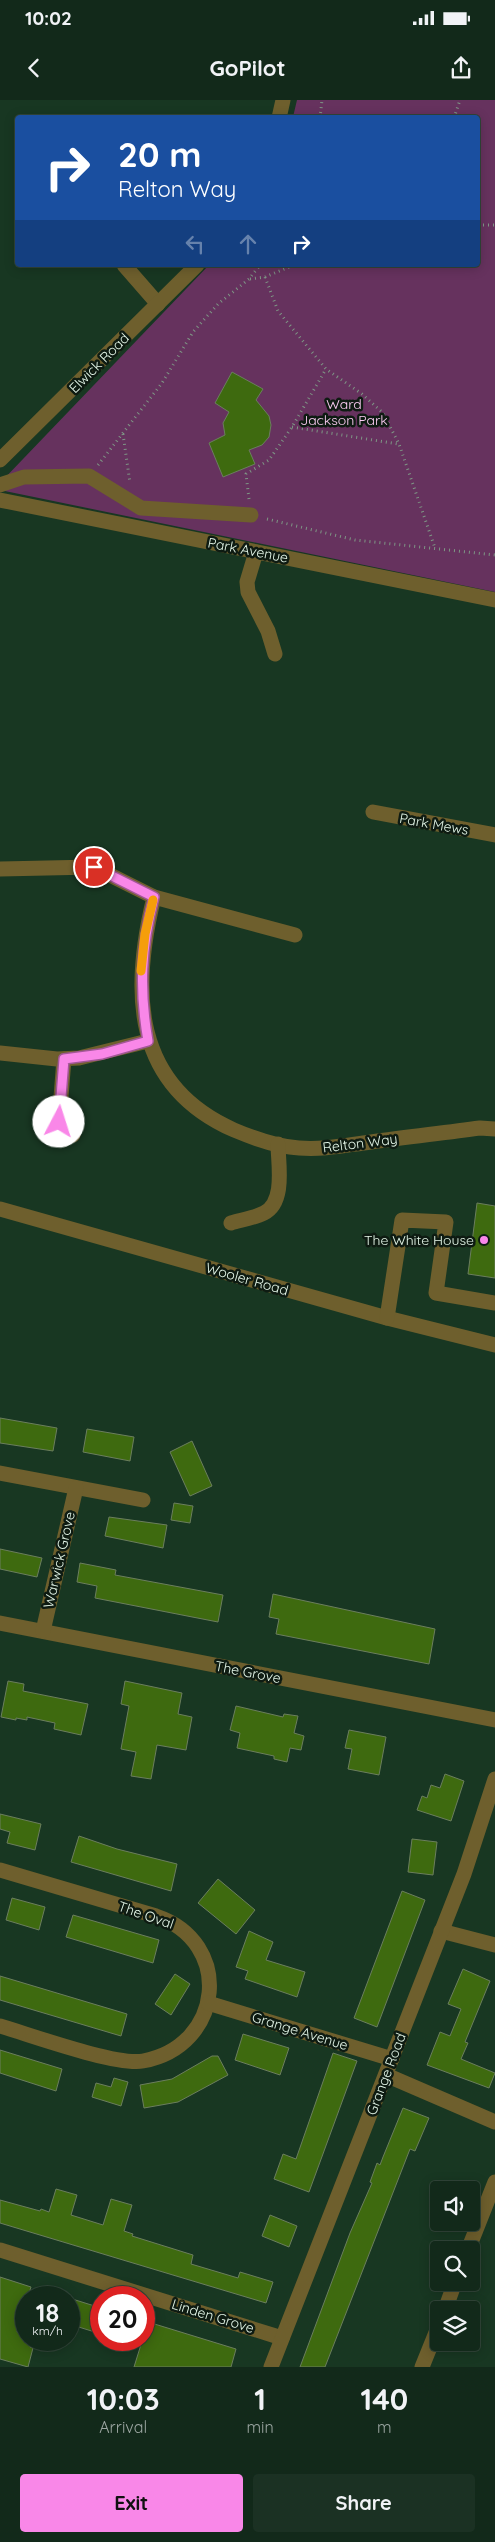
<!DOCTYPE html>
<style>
body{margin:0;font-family:Quicksand,sans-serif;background:#1b3123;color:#f1f3f6;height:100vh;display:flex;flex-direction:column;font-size:19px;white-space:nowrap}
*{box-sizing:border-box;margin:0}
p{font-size:16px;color:#9ca6a2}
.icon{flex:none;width:28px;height:28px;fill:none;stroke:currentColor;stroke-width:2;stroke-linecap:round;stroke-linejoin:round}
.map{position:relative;height:2267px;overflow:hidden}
.drawer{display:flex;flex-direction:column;background:#12291a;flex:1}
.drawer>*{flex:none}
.top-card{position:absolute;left:15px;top:15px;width:465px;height:152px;border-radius:5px;box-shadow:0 2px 12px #0003,0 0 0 1px #314539;background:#1a4fa0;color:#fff;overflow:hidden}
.tools{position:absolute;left:430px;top:2081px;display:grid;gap:10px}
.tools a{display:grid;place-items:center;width:50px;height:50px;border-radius:5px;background:#12291a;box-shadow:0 2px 12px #0003,0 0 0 1px #314539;font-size:25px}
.speed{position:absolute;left:15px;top:2186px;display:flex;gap:10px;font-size:25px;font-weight:700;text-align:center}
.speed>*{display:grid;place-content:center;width:65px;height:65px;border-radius:50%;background:#12291a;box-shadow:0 2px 12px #0003,0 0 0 1px #314539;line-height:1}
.speed small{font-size:12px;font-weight:400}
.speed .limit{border:8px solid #d22;background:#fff;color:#111}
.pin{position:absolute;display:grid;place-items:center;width:42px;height:42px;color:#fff;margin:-21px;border:2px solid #fff;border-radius:50%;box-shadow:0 1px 5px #0007}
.me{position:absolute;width:55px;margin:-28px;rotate:5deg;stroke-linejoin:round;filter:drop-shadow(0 0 4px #0008)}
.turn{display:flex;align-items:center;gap:18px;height:105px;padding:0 20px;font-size:22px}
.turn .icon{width:65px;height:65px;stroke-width:2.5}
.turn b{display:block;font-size:35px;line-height:42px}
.lanes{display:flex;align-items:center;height:48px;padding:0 20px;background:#0003;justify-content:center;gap:25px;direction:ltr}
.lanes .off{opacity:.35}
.eta{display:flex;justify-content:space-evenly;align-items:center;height:85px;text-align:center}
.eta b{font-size:30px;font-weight:700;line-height:35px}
.action{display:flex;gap:10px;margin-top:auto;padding:10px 20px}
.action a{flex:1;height:58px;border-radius:5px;background:#f987e8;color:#111;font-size:20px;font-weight:700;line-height:58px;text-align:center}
.action a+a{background:#1b3123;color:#f1f3f6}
.status{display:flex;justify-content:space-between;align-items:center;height:35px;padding:0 25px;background:#12291a;direction:ltr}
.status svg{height:14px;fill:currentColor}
header{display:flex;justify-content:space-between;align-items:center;height:65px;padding:0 20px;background:#12291a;font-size:22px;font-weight:700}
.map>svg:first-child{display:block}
.green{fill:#66325e}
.building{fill:#3e6a0f;stroke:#6b7e5e}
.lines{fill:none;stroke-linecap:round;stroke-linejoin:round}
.path{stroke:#7e9685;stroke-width:3;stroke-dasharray:1 4;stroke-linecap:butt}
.minor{stroke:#6e5f2d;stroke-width:15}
.route-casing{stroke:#a25897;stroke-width:12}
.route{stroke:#f987e8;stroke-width:9}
.slow{stroke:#f59e0b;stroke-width:9}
.poi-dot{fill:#f987e8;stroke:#0e1b12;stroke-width:2}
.labels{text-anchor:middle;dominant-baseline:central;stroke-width:5;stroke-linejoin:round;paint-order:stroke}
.street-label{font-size:14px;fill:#e5f7e9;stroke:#0e1b12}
.park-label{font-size:14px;fill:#fecdf5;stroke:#0e1b12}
.poi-label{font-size:14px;fill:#e5f7e9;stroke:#0e1b12;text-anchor:end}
</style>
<div class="status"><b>10:02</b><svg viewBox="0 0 49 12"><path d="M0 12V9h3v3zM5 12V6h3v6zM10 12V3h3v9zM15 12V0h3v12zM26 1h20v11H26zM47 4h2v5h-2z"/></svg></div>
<header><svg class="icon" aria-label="back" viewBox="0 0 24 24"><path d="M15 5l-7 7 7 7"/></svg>GoPilot<svg class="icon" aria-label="share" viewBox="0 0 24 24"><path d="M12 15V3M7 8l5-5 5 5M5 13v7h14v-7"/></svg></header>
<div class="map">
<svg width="495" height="2267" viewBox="0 0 495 2267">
<rect width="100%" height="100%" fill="#183722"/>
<path class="green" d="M297,0h198v492l-495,-102v-7l209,-218h269v-147l-185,-1z"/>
<g class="building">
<path d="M232,272l31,17 -7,11 13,16 2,9 -2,12 -7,8 -13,5 6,14 -32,13 -14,-34 16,-8 -2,-12 6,-11 -14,-9z"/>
<path d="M477,1103l18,3v72l-27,-4z"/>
<path d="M0,1318l57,10 -4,23 -53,-8z"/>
<path d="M87,1329l47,8 -4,24 -47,-9z"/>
<path d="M192,1341l20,45 -22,10 -20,-44z"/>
<path d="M174,1403l19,3 -3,17 -19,-3z"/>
<path d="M109,1417l58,8 -4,23 -58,-12z"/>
<path d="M0,1449l42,9 -5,19 -37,-8z"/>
<path d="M80,1463l36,7 -1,5 108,20 -5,27 -123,-24 2,-12 -20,-4z"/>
<path d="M273,1494l162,35 -6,35 -153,-30 3,-15 -10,-2z"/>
<path d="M8,1581l16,3 -1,7 65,13 -7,31 -27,-6 1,-6 -28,-6v3l-11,-2v2l-15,-3z"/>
<path d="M125,1581l57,12 -4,21 14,3 -6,33 -29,-5 -6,34 -20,-3 5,-24 -15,-3 8,-43 -8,-2z"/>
<path d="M236,1606l47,11 1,-3 14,2 -4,17 10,3 -3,14 -11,-2 -3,14 -13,-3v-3l-37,-8 3,-15 -10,-3z"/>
<path d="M349,1630l37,7 -7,38 -31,-6 4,-20 -7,-1z"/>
<path d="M445,1674l19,7 -13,40 -34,-11 5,-14 5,2 4,-13 9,3z"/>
<path d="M0,1714l41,10 -6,26 -28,-7 3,-11 -10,-3z"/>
<path d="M79,1736l38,13 60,15 -6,27 -100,-29z"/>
<path d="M412,1739l25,3 -4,33 -25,-3z"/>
<path d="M218,1779l37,31 -19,24 -38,-31z"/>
<path d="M402,1791l23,9 -48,127 -23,-9z"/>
<path d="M12,1798l33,9 -6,23 -33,-10z"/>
<path d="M73,1815l86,25 -6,23 -87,-26z"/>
<path d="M249,1831l24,11 -7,18 39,12 -8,25 -52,-18 3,-8 -12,-4z"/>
<path d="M463,1869l27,12 -25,61 3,1 -7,16 34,14 -6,15 -62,-23 13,-33 10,4 11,-27 -13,-5z"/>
<path d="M175,1874l15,10 -19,31 -16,-11z"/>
<path d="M0,1876l127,38 -6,22 -121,-36z"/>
<path d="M243,1934l46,14 -9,27 -45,-15z"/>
<path d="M0,1950l62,19 -6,22 -56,-18z"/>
<path d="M333,1953l24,8 -48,131 -35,-13 9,-25 13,5z"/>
<path d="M212,1956h6l10,19 -50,27 -34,6 -4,-23 32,-6z"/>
<path d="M114,1978l14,4 -7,24 -29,-9 4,-14 15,4z"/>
<path d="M403,2008l26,10 -14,33 -5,-2 -85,218h-25l50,-134 22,-50 -2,-1 7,-19 3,2 3,-8z"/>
<path d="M56,2089l21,6 -6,20 32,10 8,-26 21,6 -8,26 9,3 -1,2 61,19 -2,9 47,14 2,-6 33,10 -7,21 -266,-80v-23l40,11 1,-2 8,3z"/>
<path d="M270,2115l27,11 -8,21 -27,-11z"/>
<path d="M0,2177l31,10 -14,45 9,2v6h6l-2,7 3,1 -5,19 -28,-8z"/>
<path d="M69,2198l32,10v24l-3,1 -29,-9z"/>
<path d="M148,2222l88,27 -5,18h-97z"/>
</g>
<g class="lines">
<g class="path">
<path d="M320,18l2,-18"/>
<path d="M454,18l6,-18"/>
<path d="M478,125h17"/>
<path d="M265,177l13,34 48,58 36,25 21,19 16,31 36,104"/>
<path d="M250,179l15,-2 29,-12"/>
<path d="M292,327l106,17"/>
<path d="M123,334l7,49"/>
<path d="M98,365l64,-82 31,-51 25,-28 31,-25 11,-14"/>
<path d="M249,399l-3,-25 23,-14 23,-33 34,-58"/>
<path d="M267,419l88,21 140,15"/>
</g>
<g class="minor">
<path d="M279,18l4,-18"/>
<path d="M124,165l34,39"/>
<path d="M0,360l197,-195"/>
<path d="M0,385l24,-8 65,-1 52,32 110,7"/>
<path d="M0,400l495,100"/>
<path d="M256,452l-9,30 1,10 20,39 7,23"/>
<path d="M373,712l122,23"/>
<path d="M0,769l94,-2 60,30c-23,94 -22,188 80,233 19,8 43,17 65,18 25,2 47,-3 72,-6 36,-5 72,-9 109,-14l15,1"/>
<path d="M154,797l141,38"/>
<path d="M0,953l57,6 22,-1 69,-17"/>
<path d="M64,959l-5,63 2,6 12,7"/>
<path d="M0,1109l387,109 108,27"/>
<path d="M231,1123c10,-3 23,-5 33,-10 22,-11 14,-50 14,-69"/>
<path d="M387,1218l15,-98 44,2 -10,71 59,10"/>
<path d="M0,1373l143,27"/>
<path d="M0,1523l495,97"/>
<path d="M43,1531l33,-143"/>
<path d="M0,1770l156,46c78,26 68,130 -13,145 -27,5 -112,-26 -143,-35"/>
<path d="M441,1831l54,14"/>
<path d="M208,1903l184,56"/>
<path d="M386,1975l109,47"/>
<path d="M0,2150l282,88"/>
<path d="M468,2150l27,-68"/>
<path d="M445,2210l10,-28"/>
<path d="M271,2267l193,-493 31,-95"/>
<path d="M422,2267l17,-42"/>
</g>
</g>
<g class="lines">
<defs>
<path id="route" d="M59,1022l5,-63 38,-5 46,-13c-9,-52 -7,-93 6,-144l-60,-30"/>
</defs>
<use href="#route" class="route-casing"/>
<use href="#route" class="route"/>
<path class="slow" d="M141,871l4,-37 8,-34"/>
</g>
<circle class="poi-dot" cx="484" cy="1140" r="5"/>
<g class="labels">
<g class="street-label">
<text transform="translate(99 263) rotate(-45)">Elwick Road</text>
<text transform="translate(248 450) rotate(11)">Park Avenue</text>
<text transform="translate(434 724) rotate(10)">Park Mews</text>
<text transform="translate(360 1043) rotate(-7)">Relton Way</text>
<text transform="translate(247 1179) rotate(16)">Wooler Road</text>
<text transform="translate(59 1460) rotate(-77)">Warwick Grove</text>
<text transform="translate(248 1572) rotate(11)">The Grove</text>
<text transform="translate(146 1815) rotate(19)">The Oval</text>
<text transform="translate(300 1931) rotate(17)">Grange Avenue</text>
<text transform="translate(386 1974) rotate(-69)">Grange Road</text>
<text transform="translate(213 2216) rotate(17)">Linden Grove</text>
</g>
<g class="park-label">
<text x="344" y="304">Ward<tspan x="344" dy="16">Jackson Park</tspan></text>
</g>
<g class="poi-label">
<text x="474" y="1140">The White House</text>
</g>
</g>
</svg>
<div class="tools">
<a><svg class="icon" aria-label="sound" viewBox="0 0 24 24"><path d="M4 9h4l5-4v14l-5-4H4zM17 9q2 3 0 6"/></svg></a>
<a><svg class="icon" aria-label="search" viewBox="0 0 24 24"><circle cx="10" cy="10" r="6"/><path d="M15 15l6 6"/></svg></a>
<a><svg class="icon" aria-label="layers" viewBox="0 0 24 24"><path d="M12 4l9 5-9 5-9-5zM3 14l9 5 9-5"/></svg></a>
</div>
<div class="speed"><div>18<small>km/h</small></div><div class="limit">20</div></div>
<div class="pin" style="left:94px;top:767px;background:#d93025"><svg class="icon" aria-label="arrive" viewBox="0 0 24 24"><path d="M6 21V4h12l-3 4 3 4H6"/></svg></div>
<svg class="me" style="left:59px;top:1022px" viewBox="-20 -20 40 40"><circle r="19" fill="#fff"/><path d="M0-13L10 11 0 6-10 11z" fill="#f987e8"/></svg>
<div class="top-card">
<div class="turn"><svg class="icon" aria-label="right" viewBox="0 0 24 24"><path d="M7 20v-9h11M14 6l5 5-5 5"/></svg><div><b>20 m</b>Relton Way</div></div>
<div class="lanes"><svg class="icon off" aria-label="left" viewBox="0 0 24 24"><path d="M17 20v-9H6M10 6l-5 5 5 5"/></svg><svg class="icon off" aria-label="ahead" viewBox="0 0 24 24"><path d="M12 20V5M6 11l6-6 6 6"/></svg><svg class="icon" aria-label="right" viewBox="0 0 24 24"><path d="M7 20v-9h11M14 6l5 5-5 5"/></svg></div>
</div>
</div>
<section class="drawer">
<div class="eta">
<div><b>10:03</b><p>Arrival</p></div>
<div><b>1</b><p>min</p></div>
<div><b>140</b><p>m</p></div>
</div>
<div class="action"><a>Exit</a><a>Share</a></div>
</section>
